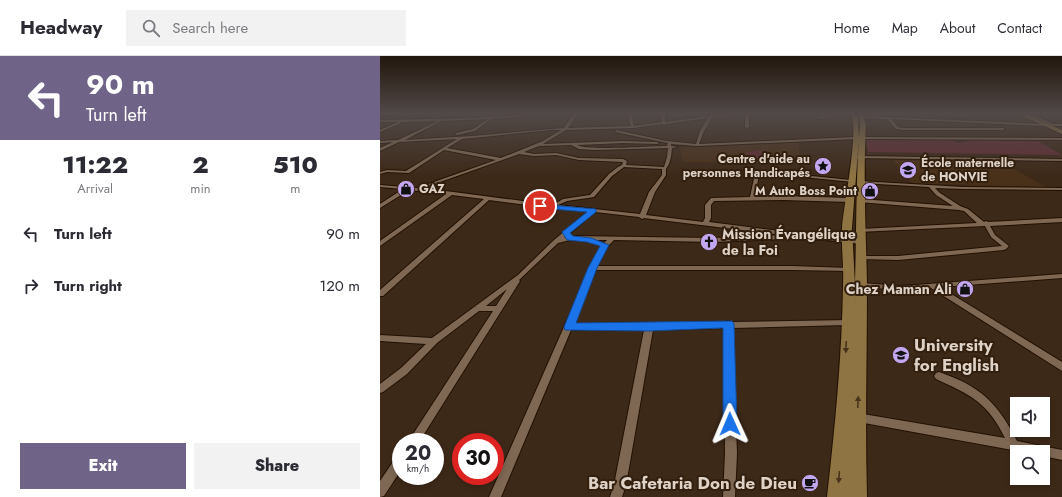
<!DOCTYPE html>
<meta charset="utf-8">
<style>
body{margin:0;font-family:Jost,sans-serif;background:#f2f2f3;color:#2b2b33;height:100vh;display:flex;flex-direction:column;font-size:15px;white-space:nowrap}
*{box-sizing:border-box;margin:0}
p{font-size:13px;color:#7c7c81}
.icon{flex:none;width:22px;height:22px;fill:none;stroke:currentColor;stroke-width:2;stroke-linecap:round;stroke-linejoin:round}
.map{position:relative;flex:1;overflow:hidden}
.details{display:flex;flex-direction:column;background:#fff;width:380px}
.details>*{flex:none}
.top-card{background:#706388;color:#fff;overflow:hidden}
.controls{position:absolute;left:630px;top:341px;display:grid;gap:8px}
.controls a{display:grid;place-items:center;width:40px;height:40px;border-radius:0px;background:#fff;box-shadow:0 2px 6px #0003;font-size:20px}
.speed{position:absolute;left:12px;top:377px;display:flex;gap:8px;font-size:20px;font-weight:700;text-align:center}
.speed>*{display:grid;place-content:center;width:52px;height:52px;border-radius:50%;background:#fff;box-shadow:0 2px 6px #0003;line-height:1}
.speed small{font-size:10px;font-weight:400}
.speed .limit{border:6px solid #d22;background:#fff;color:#111}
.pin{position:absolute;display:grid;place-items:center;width:34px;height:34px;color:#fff;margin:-17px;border:2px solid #fff;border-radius:50%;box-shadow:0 1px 4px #0007}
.me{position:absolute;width:44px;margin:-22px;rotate:359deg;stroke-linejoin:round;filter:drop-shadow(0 0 3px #0008)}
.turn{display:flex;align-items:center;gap:14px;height:84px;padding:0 20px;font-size:18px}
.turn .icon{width:52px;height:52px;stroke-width:2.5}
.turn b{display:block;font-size:28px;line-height:34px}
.eta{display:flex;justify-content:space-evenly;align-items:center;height:68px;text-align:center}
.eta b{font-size:24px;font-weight:800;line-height:28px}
.cta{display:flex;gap:8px;margin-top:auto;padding:8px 20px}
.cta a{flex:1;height:46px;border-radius:0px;background:#706388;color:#fff;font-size:16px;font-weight:800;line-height:46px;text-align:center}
.cta a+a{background:#f2f2f3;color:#2b2b33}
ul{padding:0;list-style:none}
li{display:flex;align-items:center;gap:12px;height:52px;padding:0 20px}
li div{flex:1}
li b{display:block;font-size:15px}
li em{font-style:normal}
header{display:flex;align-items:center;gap:24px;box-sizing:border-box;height:56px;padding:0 20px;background:#fff;border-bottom:1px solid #e1e1e2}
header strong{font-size:19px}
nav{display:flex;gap:22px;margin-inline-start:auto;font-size:14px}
.search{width:280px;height:36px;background:#f2f2f3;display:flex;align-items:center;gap:10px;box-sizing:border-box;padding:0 14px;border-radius:0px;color:#7c7c81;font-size:15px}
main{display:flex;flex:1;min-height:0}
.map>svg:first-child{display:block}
.built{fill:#493019}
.green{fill:#5f2d33}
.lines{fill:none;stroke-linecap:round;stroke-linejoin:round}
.minor-casing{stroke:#231102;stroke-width:2}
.primary-casing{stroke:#231102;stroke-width:2}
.minor{fill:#7e6854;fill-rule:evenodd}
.primary{fill:#8f7443;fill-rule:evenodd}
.oneway{fill:#49341b}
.route{fill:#1a73e8;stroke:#114b97}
.labels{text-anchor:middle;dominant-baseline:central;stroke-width:4;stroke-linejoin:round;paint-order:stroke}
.far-poi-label{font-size:12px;font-weight:bold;fill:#ded1c6;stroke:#321f0e;text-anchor:end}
.poi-label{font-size:14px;font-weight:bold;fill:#ded1c6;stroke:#321f0e;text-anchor:start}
.near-poi-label{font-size:17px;font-weight:bold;fill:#ded1c6;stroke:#321f0e;text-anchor:start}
</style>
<header>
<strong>Headway</strong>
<div class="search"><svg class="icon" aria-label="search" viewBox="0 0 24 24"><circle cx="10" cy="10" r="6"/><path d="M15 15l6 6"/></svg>Search here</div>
<nav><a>Home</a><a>Map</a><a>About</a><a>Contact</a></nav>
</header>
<main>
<section class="details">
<div class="top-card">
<div class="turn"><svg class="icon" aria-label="left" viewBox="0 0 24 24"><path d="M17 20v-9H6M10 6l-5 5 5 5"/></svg><div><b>90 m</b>Turn left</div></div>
</div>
<div class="eta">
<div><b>11:22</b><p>Arrival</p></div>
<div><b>2</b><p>min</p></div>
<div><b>510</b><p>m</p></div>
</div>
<ul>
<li><svg class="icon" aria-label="left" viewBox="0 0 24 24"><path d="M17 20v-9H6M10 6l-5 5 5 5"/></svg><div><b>Turn left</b></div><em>90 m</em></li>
<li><svg class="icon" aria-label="right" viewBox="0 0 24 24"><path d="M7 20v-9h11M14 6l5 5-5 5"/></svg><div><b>Turn right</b></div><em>120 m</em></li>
</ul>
<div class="cta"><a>Exit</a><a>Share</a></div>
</section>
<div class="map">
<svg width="682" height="441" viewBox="0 0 682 441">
<rect width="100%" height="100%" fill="#3d2918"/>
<g class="built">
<path d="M418,86l4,22 -119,-2 -3,-14z"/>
<path d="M513,104l109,2 44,25 -134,-4z"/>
</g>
<g class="green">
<path d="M486,84h86l5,3 10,-1 -3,-2h72l26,15 -194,-3z"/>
<path d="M379,94l10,2 4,4c-6,7 -22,6 -29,-1l4,-3z"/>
</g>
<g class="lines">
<defs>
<g id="minor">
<path d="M0,57h30l2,1 -2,1h-30z"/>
<path d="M144,57h5l-12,4 -26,2 -16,12 -18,4 -2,-1 1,-1 17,-4 15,-10 -47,2 -36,19 67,-4 92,-8 10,-15h4l-10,15 63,-2 -4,-13h4l3,13 28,-4 -1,-9h4v9l45,-6 2,-2 1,2 31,-3 -32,5 -8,13 -5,13 157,-7 2,1 -2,1 -159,7 -26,-2v2l7,1 -6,1 -1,9 -2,7 -3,5v6l-11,17 -9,23 57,7 2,-4v-13l6,-7 39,-1 5,-23 7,-3 89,9 2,1v1l-91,-9 -3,2 -4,22 29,-1 65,2 3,2 -3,2 -65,-2 -70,1 -3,4v13l-2,4 151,19 2,1 1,1 -1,1 -76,-8 1,1 -3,2 -70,3 -100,-2 -6,6 -11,20h195l57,2 2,1 1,1 -1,1 -59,-1h-196l-23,54h76l76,-2 3,-1 3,1 119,-2 1,2 -1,2 -3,1 -115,3 5,125 -2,44h-12l2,-44 -1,-125 -71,2 -27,155 -4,12h-12l4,-12 30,-155h-73l-70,167h-12l101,-229 12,-23 5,-5h-37l-12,3 -39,37 1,1 -101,161h-11l85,-131h-14l-42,32 -30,31 -24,18 -3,1v-9l21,-16 25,-24 -46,-3v-6l52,3 86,-63 36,-35 35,-29 -33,-3 -3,2 -3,-2 -61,-8 -106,96h-3v-6l104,-91 -32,-4 -72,51v-5l66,-47 -37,-4 -29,18v-4l23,-15 -23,-2v-2l37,3 79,-28 -52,-10 -35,23 -22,-1 -7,2v-2l7,-2 19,1 51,-32 -58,3 -19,9v-3l13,-6 -13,1v-2l18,-1 40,-19 -37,1v1l-21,9v-2l18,-8h-18v-2l94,-2 43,-3zM328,62l-8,13 -4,13 -30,-3 -50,-11 -1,2 53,11 -1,3c-16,0 -80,5 -90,-1l46,-2 34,1 2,-1 -2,-1 -34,-1 -80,3 23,-14 67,-2 29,-4 2,1 2,-1zM171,74h10l-18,11 -42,17 -54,-10 15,-9zM191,89l8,4 15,1 74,-2 -1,9 -3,10 -38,-2 1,-4 -4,-2 -44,-1 -23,-5 -22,1 -10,-2 15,-6zM139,98l15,2 22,-1 23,5 44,2 -1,3 -4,2 -9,7 -19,21 -27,4 -10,6 -130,-17zM244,111l38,2v6l-13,17 -9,22 -82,-9 9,-4 27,-4 18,-21zM215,156l44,5 3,2 2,-1 139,17 -69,3 -144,-2 -6,2zM127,233l-11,17h-10z"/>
<path d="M365,57h4v14l-2,1 -2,-1z"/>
<path d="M456,57h5l-21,6 -2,-1z"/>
<path d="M643,57h4l27,11h8v2h-9z"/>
<path d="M482,60l183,8 2,1 -2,1 -154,-7 7,8 4,1h101l2,1 -2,1h-101l-6,-1 -9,-10 -26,-1z"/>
<path d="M481,81l201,1v2l-200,-1h-1z"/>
<path d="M474,100l208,3v2l-207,-3h-1z"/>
<path d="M479,125l104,6 99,1v2l-99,-1 -28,-1 5,5 20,13 8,3 16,13 2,-1 2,1 74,-4v4l-72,4 5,9 14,11 -3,3 -2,1 -106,10 -37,-1 -2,-1 -1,-1 1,-1h39l104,-10 -11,-9 -6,-11 -127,6v-2l2,-1 117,-6 -13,-12 -5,-1 -101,-8 -1,-1 3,-2 93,7 -17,-11 -7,-8 -68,-4h-2z"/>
<path d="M682,218v4l-122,9 122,75v9l-131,-83 -29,2 -41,-3 -4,-2 4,-2 41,3z"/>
<path d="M559,316c41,14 59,31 78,69l45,9v10l-19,-4v-4h-20l-170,-31 -1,-3 1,-3 4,-2 148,25c-18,-36 -34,-43 -69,-59l-2,-3 2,-3z"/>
<path d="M21,399v15l-17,26 -4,1v-16l17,-25z"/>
</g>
<g id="primary">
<path d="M471,57h4l3,4 1,21 -7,90 3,57 -1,23c3,-61 1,-122 6,-184l-2,-11h4l4,11c-3,54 0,107 1,161 0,70 -2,141 0,212h-20l1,-17 -1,17h-20c8,-70 15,-141 16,-212 1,-19 -2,-39 -1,-58 2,-25 17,-94 9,-114z"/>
<path d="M636,57h6l40,17v4z"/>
</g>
</defs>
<use href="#minor" class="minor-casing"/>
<use href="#primary" class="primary-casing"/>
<use href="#minor" class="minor"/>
<use href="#primary" class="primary"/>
</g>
<defs><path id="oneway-solid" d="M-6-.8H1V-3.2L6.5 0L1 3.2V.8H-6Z"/></defs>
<g class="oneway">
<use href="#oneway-solid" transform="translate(466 291) rotate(92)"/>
<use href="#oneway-solid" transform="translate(478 346) rotate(-88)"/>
<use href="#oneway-solid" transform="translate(459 421) rotate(94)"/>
</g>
<linearGradient id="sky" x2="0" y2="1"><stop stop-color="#22170d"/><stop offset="0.48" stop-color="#514948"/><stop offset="1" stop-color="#514948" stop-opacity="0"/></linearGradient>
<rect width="682" height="119" fill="url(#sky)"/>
<path class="route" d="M158,148l58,5v3l-26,21 3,3 18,2 18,7 -12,23 -21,55 156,-2 2,3 3,100 -2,4 -5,2 -5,-2 -2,-4v-96l-74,3 -84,-1 -1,-3 24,-59 12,-22 -13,-4 -20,-2 -5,-8 25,-20 -47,-4 -3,-2z"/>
<defs>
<symbol id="sight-disc" viewBox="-11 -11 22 22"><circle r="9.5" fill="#c4a7f1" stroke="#321f0e"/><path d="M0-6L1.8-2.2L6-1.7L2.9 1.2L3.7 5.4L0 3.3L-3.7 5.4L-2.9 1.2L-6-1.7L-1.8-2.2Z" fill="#111"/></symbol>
<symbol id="school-disc" viewBox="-11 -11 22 22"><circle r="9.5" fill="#c4a7f1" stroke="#321f0e"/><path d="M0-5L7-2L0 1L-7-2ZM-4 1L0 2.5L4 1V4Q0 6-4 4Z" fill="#111"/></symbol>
<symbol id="shop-disc" viewBox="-11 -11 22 22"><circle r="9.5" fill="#c4a7f1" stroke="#321f0e"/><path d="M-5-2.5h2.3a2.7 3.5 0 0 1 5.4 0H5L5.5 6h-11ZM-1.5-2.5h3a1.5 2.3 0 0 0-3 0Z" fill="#111"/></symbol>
<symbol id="church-disc" viewBox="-11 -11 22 22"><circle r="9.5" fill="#c4a7f1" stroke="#321f0e"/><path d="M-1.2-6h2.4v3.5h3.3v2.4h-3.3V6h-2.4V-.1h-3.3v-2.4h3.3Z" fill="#111"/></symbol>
<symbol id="university-disc" viewBox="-11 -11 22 22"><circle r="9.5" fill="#c4a7f1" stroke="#321f0e"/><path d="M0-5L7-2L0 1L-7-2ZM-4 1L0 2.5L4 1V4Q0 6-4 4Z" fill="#111"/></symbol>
<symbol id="cafe-disc" viewBox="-11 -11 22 22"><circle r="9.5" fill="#c4a7f1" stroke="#321f0e"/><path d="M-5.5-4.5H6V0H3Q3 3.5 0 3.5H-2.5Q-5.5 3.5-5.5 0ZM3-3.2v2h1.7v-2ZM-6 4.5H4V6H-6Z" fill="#111"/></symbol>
</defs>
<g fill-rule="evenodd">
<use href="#sight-disc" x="433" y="100" width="20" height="20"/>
<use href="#school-disc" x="518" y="104" width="20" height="20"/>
<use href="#shop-disc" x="16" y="123" width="20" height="20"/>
<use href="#shop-disc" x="480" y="125" width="20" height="20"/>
<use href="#church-disc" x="319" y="176" width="20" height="20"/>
<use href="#shop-disc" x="575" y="223" width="20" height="20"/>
<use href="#university-disc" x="511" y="289" width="20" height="20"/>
<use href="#cafe-disc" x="420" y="417" width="20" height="20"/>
</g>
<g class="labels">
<g class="far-poi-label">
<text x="430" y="103">Centre d'aide au<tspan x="430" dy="14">personnes Handicapés</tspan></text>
<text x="541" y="107" text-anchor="start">École maternelle<tspan x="541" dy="14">de HONVIE</tspan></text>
<text x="39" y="133" text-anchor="start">GAZ</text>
<text x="477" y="135">M Auto Boss Point</text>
</g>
<g class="poi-label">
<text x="342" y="178">Mission Évangélique<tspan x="342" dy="16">de la Foi</tspan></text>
<text x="572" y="233" text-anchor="end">Chez Maman Ali</text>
</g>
<g class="near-poi-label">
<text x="534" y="289">University<tspan x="534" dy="20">for English</tspan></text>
<text x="417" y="427" text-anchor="end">Bar Cafetaria Don de Dieu</text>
</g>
</g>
</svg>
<div class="controls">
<a><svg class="icon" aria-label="sound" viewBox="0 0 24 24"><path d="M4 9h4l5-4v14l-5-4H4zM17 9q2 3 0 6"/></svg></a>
<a><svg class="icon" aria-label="search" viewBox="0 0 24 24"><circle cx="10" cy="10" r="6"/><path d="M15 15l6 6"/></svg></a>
</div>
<div class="speed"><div>20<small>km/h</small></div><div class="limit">30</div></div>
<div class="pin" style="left:160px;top:150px;background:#d93025"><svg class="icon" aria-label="arrive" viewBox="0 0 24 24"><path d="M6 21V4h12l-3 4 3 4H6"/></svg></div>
<svg class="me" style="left:350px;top:368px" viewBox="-20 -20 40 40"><path d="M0-17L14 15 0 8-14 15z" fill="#1a73e8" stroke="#fff" stroke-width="4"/></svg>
</div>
</main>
